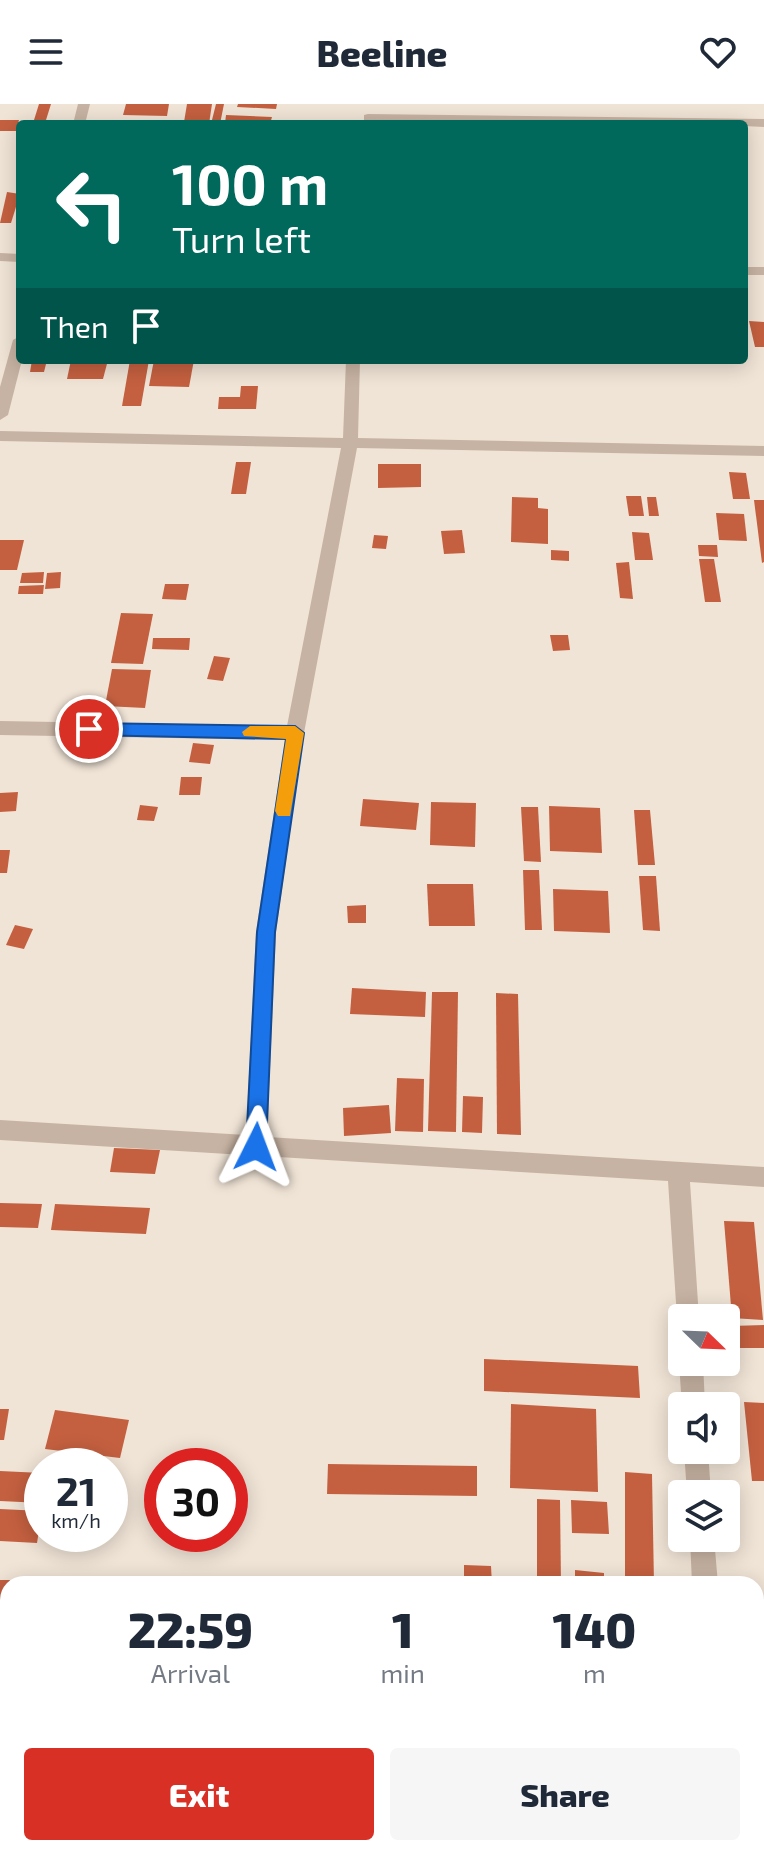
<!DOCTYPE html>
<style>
body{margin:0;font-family:"Exo 2",sans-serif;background:#f6f6f7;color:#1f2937;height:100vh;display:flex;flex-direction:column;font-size:30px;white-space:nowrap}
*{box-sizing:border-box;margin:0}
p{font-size:26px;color:#747a83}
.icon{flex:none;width:44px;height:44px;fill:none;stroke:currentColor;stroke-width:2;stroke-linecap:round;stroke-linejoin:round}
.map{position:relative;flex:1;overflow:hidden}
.side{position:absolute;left:0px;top:1472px;width:764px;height:280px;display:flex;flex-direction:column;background:#fff;border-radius:24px 24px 0 0;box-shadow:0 4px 20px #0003}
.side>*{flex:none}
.guide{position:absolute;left:16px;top:16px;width:732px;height:244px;border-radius:8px;box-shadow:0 4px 20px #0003;background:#00695c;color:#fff;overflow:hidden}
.needle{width:52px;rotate:113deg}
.buttons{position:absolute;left:668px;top:1200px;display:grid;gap:16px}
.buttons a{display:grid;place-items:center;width:72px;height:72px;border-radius:8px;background:#fff;box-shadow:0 4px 20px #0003;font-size:40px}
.speed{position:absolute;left:24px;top:1344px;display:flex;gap:16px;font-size:40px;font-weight:700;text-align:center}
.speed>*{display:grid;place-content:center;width:104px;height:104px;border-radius:50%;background:#fff;box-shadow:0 4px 20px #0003;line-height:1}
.speed small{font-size:20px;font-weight:400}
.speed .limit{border:12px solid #d22;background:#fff;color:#111}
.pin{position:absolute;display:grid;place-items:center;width:68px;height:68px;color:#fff;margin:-34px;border:4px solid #fff;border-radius:50%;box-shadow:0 2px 8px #0007}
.me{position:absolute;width:88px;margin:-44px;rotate:3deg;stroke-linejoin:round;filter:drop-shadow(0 0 6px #0008)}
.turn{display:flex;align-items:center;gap:28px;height:168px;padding:0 24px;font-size:36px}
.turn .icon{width:104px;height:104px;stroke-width:2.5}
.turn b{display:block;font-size:56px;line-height:68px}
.then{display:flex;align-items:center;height:76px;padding:0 24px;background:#0003;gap:16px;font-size:30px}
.eta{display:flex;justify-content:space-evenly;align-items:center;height:136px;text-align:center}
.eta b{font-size:48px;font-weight:800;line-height:56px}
.action{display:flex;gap:16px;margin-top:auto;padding:16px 24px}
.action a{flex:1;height:92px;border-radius:8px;background:#d93025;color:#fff;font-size:32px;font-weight:800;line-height:92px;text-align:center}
.action a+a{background:#f6f6f7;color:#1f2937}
header{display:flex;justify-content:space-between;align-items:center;height:104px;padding:0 24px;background:#fff;font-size:36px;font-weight:800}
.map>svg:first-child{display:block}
.building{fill:#c46040}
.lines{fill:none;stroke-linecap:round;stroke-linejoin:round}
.minor{fill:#c7b3a3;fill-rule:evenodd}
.route{fill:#1a73e8;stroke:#114b97;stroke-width:2}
.slow{fill:#f59e0b}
</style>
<header><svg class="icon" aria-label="menu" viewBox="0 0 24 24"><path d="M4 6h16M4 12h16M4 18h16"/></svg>Beeline<svg class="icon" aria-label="heart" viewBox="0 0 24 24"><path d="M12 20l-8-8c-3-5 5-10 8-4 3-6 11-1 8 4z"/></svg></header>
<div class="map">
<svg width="764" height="1752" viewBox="0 0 764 1752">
<rect width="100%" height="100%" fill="#f0e4d6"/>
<g class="building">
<path d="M39,0h12l-5,16h-12z"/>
<path d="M126,0h43l-2,12 -44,-1z"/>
<path d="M187,0h25l-3,20 -25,-2z"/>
<path d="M216,0h8l-4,20h-9z"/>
<path d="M238,0h39l-1,5 -39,-2z"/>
<path d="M226,11l46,2 -2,7 -45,-1z"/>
<path d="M0,16h19l-3,11h-16z"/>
<path d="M7,88l13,2 -9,29h-11z"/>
<path d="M749,217l15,1v25h-9z"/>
<path d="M32,256h15l-3,12h-14z"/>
<path d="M71,256h37l-5,19h-36z"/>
<path d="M130,256h19l-8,46h-19z"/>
<path d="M154,256h40l-5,27 -40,-1z"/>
<path d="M241,282h17l-2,23h-38l1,-12h21z"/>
<path d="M236,358h15l-5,32h-15z"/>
<path d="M378,360h43v23l-43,1z"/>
<path d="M729,368l17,1 4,26h-17z"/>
<path d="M626,392h15l3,20h-15z"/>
<path d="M512,393l26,1v10l10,1v35l-37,-2z"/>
<path d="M647,393h9l3,19h-10z"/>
<path d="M754,396h10v62l-2,1z"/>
<path d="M716,409l28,1 3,27 -28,-1z"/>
<path d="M462,426l3,23 -21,1 -3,-23z"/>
<path d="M632,428l17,1 4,27h-18z"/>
<path d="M374,431l14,1 -2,13 -14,-1z"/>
<path d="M0,436h24l-7,30h-17z"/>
<path d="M698,441h19l1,12 -19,-1z"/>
<path d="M551,446l18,1v10l-18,-1z"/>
<path d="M699,455h15l7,43h-16z"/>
<path d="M629,458l4,37 -13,-1 -4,-35z"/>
<path d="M44,468l-1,11h-23l2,-10z"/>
<path d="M61,468l-1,16 -15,1 2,-16z"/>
<path d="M165,480h24l-3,16 -24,-1z"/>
<path d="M44,481l-1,9h-25l1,-8z"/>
<path d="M121,509l32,1 -10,50 -32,-1z"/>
<path d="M550,531h18l2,15 -17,1z"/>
<path d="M153,534h37l-1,12 -37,-1z"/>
<path d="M214,552l16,2 -7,23 -16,-2z"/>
<path d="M112,565l39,1 -6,38 -40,-2z"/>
<path d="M193,639l21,2 -4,19 -21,-2z"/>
<path d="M181,673h21l-2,18h-21z"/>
<path d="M18,688l-2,19 -16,1v-19z"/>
<path d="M363,695l56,4 -3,27 -56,-4z"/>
<path d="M431,698l45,1 -1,44 -45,-2z"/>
<path d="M140,701l18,2 -4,14 -17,-1z"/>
<path d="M549,702l51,2 2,45 -52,-2z"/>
<path d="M521,703h17l3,55 -17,-1z"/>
<path d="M634,706h16l5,55h-17z"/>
<path d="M0,746h10l-3,23h-7z"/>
<path d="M523,766h16l3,60h-17z"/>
<path d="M639,772h17l4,55 -17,-1z"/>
<path d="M427,780h46l2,42h-46z"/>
<path d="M553,785l55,2 2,42 -56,-2z"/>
<path d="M366,801v18h-18l-1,-17z"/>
<path d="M15,821l18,4 -9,20 -18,-4z"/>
<path d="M352,884l74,4 -1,25 -75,-3z"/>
<path d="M432,888h26l-2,140 -28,-1z"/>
<path d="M496,889l22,1 3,141 -24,-1z"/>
<path d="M397,974l27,1 -1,53 -28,-1z"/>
<path d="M463,992l20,1 -1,36 -20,-1z"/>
<path d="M389,1001l2,28 -47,3 -1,-28z"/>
<path d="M114,1044l46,2 -5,24 -45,-2z"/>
<path d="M0,1099l42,1 -4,24 -38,-1z"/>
<path d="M55,1100l95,4 -4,26 -95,-4z"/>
<path d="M724,1117l30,1 9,98 -31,-2z"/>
<path d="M764,1221v23h-30l-3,-22z"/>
<path d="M484,1255l154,7 2,32 -156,-7z"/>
<path d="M744,1298l20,1v78h-12z"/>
<path d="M511,1300l85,5 2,83 -88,-4z"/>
<path d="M0,1305h9l-5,31h-4z"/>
<path d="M55,1306l74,10 -9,38 -75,-9z"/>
<path d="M328,1360l149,2v30l-150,-2z"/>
<path d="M0,1367l42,2v30l-42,-2z"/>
<path d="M625,1368l27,2 2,110h-29z"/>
<path d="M537,1395l23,1 1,84h-24z"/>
<path d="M571,1396l36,2 2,32 -37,-1z"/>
<path d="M0,1405l42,2 -5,32 -37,-2z"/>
<path d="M464,1461l27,1 1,18h-28z"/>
<path d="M575,1466l29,3v11h-29z"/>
<path d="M0,1476h10l-5,27h-5z"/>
<rect x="756" y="1682" width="8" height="30"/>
<path d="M308,1744h35l-1,8h-34z"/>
<path d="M570,1744h94l1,8h-95z"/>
</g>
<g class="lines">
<g class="minor">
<path d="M78,0h12l-5,20h-12z"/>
<path d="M368,10l396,5v8l-20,-1v-2l-380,-3v-6z"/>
<path d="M0,149l20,1v8l-20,-1z"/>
<rect x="744" y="163" width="20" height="8"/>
<path d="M20,232l2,24 -14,55 -8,5v-33l13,-47z"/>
<path d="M346,256h14l-2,78 406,8v10l-407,-8 -53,285 -28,199 -9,205 497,30v20l-74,-5 9,136h-17v9l-5,-9 -9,-137 -668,-41v-20l246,15 10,-203 29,-192 -285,-5v-14l287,5 54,-278 -341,-7v-10l343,7z"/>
<path d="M682,1252v6h21l2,44 -23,2 -3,-46z"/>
<path d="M684,1346h24l3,44h-24z"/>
<path d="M690,1434h24l4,46h-26z"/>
<rect x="0" y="1548" width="8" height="26"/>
<path d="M709,1744h28l1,8h-28z"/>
</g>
</g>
<path class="route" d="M89,619l206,3 9,7 -29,199 -9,215 -3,6 -7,3 -7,-3 -3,-6 11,-215 29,-193 -197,-4 -8,-6z"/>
<path class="slow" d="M250,622h45l9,7 -14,83h-12l-3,-5 11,-72 -42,-3 -2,-4z"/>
</svg>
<div class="buttons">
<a><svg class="needle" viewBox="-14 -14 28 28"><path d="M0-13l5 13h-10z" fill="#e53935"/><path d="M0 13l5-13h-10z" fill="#747a83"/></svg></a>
<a><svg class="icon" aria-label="sound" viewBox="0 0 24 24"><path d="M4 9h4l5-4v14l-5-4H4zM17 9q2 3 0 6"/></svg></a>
<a><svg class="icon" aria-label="layers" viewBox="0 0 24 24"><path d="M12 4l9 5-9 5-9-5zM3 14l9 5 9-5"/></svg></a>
</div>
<div class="speed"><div>21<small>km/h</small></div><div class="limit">30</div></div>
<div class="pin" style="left:89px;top:625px;background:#d93025"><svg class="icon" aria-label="arrive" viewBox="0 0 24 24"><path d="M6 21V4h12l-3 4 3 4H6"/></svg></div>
<svg class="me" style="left:256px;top:1043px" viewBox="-20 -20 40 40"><path d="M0-17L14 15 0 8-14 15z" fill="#1a73e8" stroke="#fff" stroke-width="4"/></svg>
<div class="guide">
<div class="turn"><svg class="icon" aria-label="left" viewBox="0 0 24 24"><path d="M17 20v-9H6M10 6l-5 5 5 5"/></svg><div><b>100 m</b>Turn left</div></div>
<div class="then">Then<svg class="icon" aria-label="arrive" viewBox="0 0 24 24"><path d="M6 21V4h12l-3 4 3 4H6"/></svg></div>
</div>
<section class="side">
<div class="eta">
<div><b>22:59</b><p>Arrival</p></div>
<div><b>1</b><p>min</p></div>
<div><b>140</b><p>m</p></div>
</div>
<div class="action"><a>Exit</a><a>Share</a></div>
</section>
</div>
